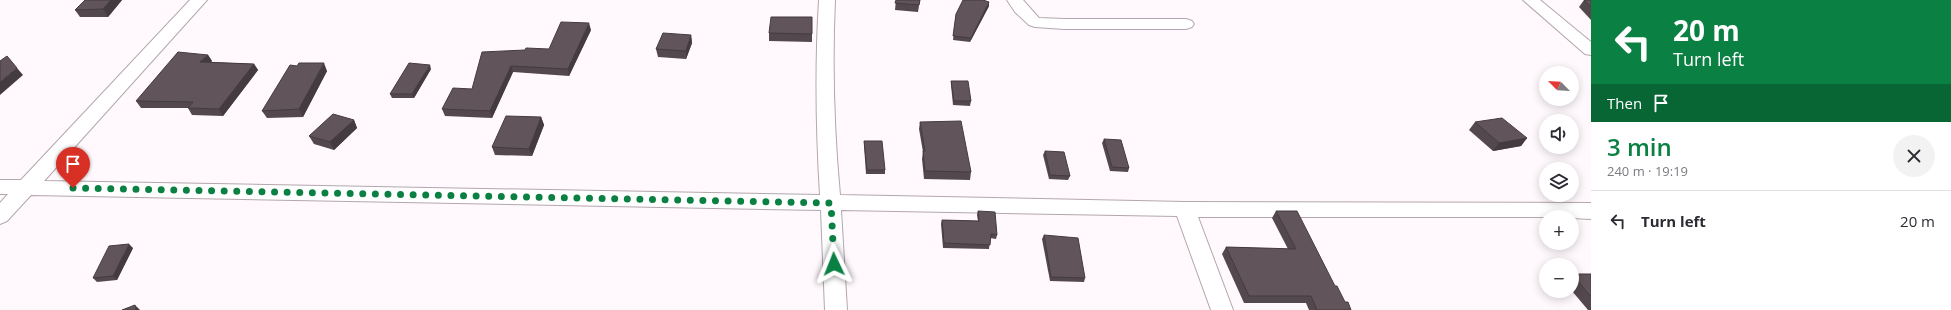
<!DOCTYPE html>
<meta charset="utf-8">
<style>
body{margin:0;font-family:"Open Sans",sans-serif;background:#f2f2f3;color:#2b2b33;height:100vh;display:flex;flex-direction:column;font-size:15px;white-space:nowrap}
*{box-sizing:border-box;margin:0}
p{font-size:13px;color:#7c7c81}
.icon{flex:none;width:22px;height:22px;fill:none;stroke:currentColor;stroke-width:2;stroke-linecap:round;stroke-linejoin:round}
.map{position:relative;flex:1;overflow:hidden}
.drawer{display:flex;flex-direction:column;background:#fff;width:360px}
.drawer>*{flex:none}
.banner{background:#0b8043;color:#fff;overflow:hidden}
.needle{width:26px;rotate:294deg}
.tools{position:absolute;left:1539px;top:66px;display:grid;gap:8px}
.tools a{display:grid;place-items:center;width:40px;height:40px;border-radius:50%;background:#fff;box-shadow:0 2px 10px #0003;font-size:20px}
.pin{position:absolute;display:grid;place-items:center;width:34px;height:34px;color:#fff;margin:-41px -17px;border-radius:50% 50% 50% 0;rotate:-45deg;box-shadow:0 0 4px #0007}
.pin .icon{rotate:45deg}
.me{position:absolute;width:44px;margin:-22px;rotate:358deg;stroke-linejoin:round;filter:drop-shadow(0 0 3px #0008)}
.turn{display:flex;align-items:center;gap:14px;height:84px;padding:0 16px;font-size:18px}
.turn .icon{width:52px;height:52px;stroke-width:2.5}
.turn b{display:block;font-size:28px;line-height:34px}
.then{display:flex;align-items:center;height:38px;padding:0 16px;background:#0003;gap:8px;font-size:15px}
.round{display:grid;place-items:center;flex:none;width:42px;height:42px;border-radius:21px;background:#f2f2f3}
.overview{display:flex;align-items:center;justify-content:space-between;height:68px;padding:0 16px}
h1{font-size:24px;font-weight:600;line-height:30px;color:#0b8043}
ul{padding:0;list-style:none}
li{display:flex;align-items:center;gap:12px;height:60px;padding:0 16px;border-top:1px solid #e1e1e2}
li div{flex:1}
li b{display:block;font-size:15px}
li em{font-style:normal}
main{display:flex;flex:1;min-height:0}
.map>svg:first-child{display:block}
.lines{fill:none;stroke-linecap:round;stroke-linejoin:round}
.minor-casing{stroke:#b4a6ae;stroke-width:2}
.minor{fill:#fff;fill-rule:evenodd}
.wall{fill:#53484e}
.shaded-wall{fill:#443b40}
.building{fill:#61545b;stroke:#443b40}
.route{stroke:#0b8043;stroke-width:7;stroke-dasharray:0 12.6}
</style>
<main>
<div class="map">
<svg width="1591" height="310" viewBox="0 0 1591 310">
<rect width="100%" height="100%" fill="#fff8fc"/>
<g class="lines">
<defs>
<g id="minor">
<path d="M190,0h17l-163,181 776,14c-4,-65 -5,-130 -1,-195h16c-3,65 -1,130 5,195l345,7 406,1v16l-19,-1v-1h-374l35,93h-22l-34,-94 -336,-6 6,100h-22l-4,-100 -790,-15 -24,26 -7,3v-21l8,-9h-8v-14h21z"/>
<path d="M1007,0h16l16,18 25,1h122l6,2 2,3 -2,3 -6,2h-122l-29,-2 -6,-2 -14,-13z"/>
<path d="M1523,0h17l51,42v13l-6,-1z"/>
</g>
</defs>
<use href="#minor" class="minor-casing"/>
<use href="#minor" class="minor"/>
</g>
<g class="wall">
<path d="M85,0h37l-14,17h-28l-5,-7z"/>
<path d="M896,0h24l-2,12 -23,-2z"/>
<path d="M1584,0h7v20l-12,-13z"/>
<path d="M989,6l-19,36 -17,-2 3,-26z"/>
<path d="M812,17v25l-43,-1v-8z"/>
<path d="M591,30l-22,46 -56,-4 -21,46 -47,-2 -3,-7 30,-20 53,-39 24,-1z"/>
<path d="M691,35l1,8 -6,16 -28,-2 -2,-8z"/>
<path d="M208,55l4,6 -1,1 43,2 4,6 -35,46 -31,-1 -4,-7h-47l-5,-7z"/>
<path d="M297,66l30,5 -24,46 -36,1 -5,-7z"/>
<path d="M431,69l-17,29h-22l-2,-4z"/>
<path d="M951,81l20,20 -1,5 -17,-1 -2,-20z"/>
<path d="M541,117l3,8 -12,31 -37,-1 -3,-8z"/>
<path d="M354,120l3,8 -23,22 -20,-6 -5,-8z"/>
<path d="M920,122l51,50 -1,8 -46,-1 -2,-20 1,-7 -4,-23z"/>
<path d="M1475,122l52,16 -6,8 -28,5 -24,-21z"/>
<path d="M1104,139l25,29 -1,4 -18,-1 -8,-28z"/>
<path d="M864,141l21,29v4h-19l-2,-29z"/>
<path d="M1045,151l25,25 -2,4 -19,-1 -6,-24z"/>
<path d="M978,211l19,24 -1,4 -6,-1 -1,11 -46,-1 -2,-24 1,-4 36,1 -1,-6z"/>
<path d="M1276,211l59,75 10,16 6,8h-42l-3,-7h-62l-22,-49 4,-7 62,2 -16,-31z"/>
<path d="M1044,235l41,43 -1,4 -34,-1 -8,-42z"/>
<path d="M133,248l-16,32 -20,2 -4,-4z"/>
<path d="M1572,274h19v36h-3l-16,-19z"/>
</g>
<g class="shaded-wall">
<path d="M111,0h11l-14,17 -5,-8z"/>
<path d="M989,2v4l-19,36 1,-4z"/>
<path d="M589,23l2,7 -22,46 -1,-7z"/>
<path d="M691,35l1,8 -6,16v-8z"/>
<path d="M208,55l4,6 -8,7 -4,-6z"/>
<path d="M324,63l3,8 -24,46 -4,-8z"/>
<path d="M254,64l4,6 -35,46 -4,-7z"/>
<path d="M430,65l1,4 -17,29 -2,-4z"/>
<path d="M511,66l2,6 -21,46 -2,-7z"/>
<path d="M17,68l6,7 -23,20v-13z"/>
<path d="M541,117l3,8 -12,31 -3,-7z"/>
<path d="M354,120l3,8 -23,22 -4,-8z"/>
<path d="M1527,138l-6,8 -28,5 6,-8z"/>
<path d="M129,244l4,4 -16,32 -4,-4z"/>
<path d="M135,305l5,5h-4z"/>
</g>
<g class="building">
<path d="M85,0h26l-8,9 -28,1z"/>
<path d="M896,0h24l-1,5 -24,-2z"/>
<path d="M963,0h20l6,2 -18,36 -18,-2 3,-22z"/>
<path d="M1584,0h7v7z"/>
<path d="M771,17h41v17l-43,-1z"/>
<path d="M561,22l28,1 -21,46 -57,-3 -21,45 -48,-2 11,-21 19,1 10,-37 43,-2 1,-2 23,1z"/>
<path d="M663,33l28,2 -5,16 -30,-2z"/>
<path d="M178,52l30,3 -8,7 54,2 -35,45 -31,-1 5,-6 -57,-1z"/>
<path d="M7,56l10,12 -17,14v-21z"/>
<path d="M299,63h25l-25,46 -37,2 28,-46 7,1z"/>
<path d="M409,63l21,2 -18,29h-22z"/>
<path d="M951,81h17l3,20h-17z"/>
<path d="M333,114l21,6 -24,22 -21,-6z"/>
<path d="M506,116l35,1 -12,32 -37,-2z"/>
<path d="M1502,118l25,20 -28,5 -24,-21z"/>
<path d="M961,121l10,51 -46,-1 -2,-20h2l-5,-29z"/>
<path d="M1104,139l17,1 8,28 -17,-1z"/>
<path d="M864,141h18l3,29h-18z"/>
<path d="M1045,151l19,1 6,24 -20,-1z"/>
<path d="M978,211l17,1 2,23 -6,-1 -1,11 -46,-2 -2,-23 37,1z"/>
<path d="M1276,211h21l38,75h2l8,16h3l3,8h-34l-6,-14h-62l-23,-49 70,2z"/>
<path d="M1044,235l34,3 7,40 -34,-1z"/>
<path d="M129,244l-16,32 -20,2 16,-32z"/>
<path d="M1572,274h19v23z"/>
<path d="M135,305l1,5h-14z"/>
</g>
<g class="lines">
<path class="route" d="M73,188l758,15 3,61"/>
</g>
</svg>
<div class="tools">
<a><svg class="needle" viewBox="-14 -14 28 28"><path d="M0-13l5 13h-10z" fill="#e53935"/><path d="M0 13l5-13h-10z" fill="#7c7c81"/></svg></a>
<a><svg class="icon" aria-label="sound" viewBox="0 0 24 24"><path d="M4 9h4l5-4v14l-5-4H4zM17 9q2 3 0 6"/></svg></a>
<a><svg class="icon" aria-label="layers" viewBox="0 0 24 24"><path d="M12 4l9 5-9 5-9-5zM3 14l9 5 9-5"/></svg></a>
<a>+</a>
<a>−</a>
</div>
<div class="pin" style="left:73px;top:188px;background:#d93025"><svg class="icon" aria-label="arrive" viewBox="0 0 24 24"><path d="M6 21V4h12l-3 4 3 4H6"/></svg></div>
<svg class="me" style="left:834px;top:264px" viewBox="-20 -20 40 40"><path d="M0-17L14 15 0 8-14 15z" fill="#0b8043" stroke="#fff" stroke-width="4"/></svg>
</div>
<section class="drawer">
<div class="banner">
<div class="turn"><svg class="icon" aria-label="left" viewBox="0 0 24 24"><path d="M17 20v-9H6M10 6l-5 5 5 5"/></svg><div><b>20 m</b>Turn left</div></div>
<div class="then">Then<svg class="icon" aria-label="arrive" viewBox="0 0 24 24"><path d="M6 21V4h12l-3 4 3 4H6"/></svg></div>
</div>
<div class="overview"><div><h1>3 min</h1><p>240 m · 19:19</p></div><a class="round"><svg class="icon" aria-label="close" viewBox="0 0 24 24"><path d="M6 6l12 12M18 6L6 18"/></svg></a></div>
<ul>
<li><svg class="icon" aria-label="left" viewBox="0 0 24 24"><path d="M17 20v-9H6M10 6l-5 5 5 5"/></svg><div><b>Turn left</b></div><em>20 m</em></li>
</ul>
</section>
</main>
